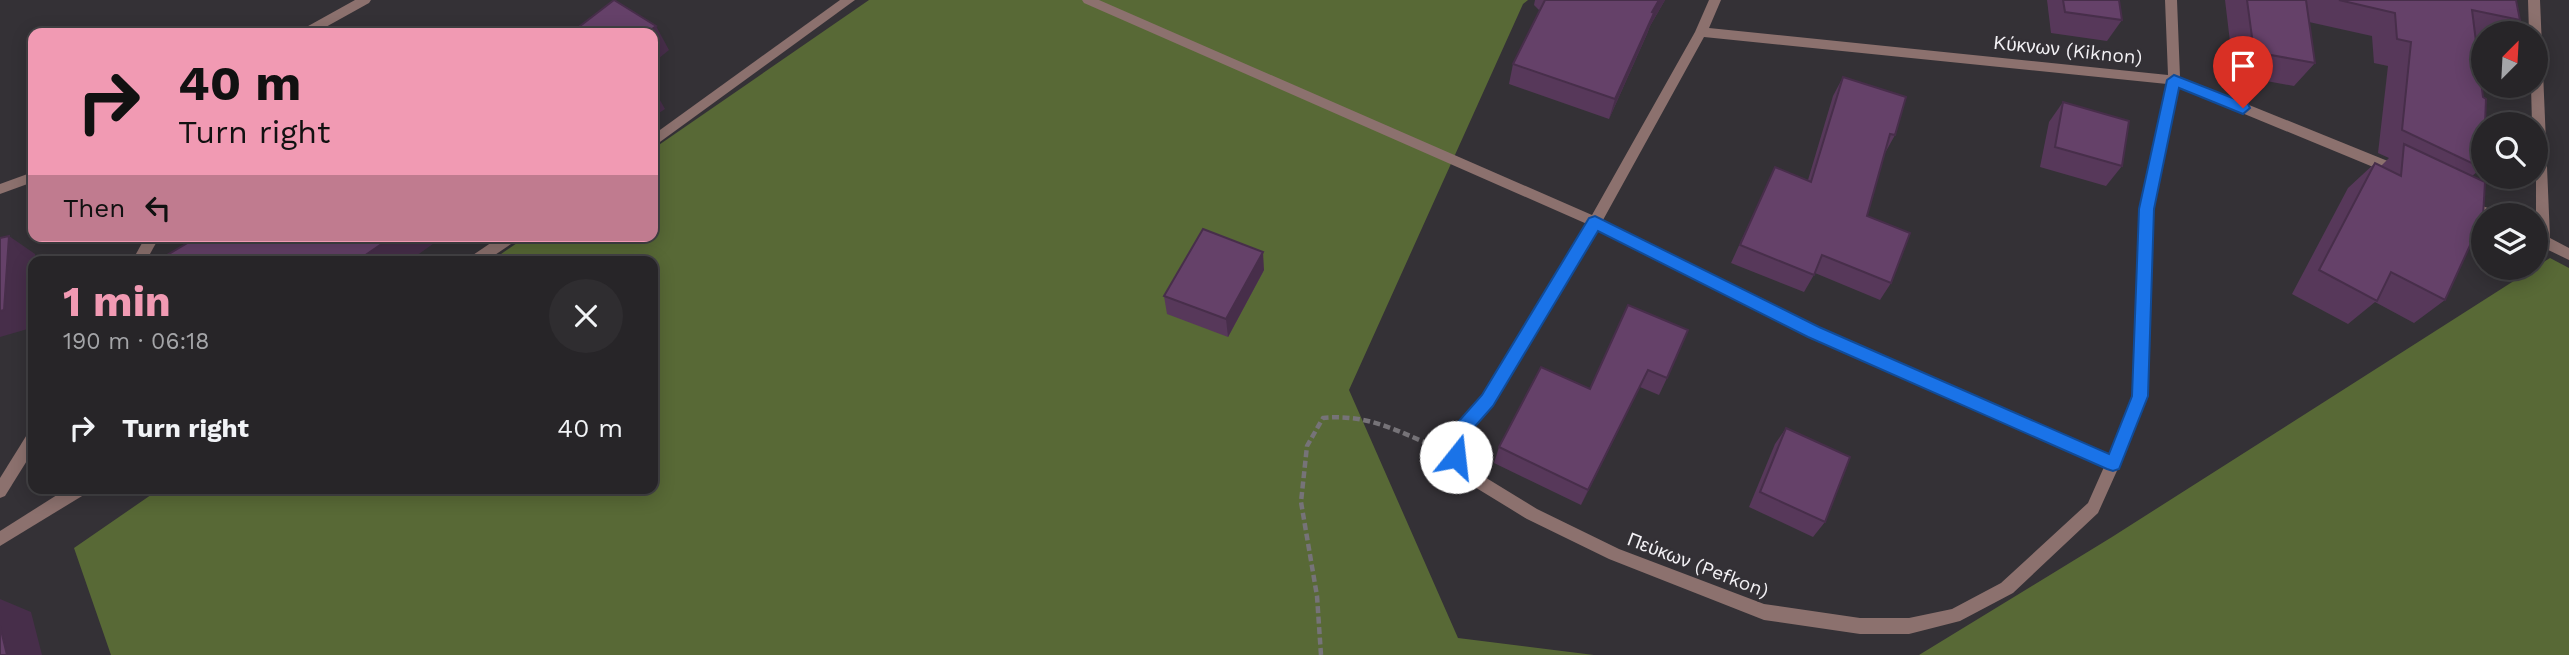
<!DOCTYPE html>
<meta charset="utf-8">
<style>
body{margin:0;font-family:"Work Sans",sans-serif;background:#2f2d30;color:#f1f3f6;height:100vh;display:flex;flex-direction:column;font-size:26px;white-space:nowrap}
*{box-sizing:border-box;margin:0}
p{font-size:23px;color:#a4a5a8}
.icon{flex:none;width:38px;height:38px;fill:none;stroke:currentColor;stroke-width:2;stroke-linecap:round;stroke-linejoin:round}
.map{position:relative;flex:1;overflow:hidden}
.side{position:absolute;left:28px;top:256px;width:630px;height:238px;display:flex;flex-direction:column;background:#272528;border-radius:14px;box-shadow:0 4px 18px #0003,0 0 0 2px #434245}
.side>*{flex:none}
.top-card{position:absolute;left:28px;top:28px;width:630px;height:214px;border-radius:14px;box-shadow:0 4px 18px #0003,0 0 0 2px #434245;background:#f19ab3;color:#111;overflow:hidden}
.needle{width:46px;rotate:24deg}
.controls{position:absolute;left:2471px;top:21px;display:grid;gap:14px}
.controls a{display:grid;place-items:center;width:77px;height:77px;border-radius:50%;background:#272528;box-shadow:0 4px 18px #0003,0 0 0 2px #434245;font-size:35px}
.pin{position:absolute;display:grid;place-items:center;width:60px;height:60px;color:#fff;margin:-72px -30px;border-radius:50% 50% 50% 0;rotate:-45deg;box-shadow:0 0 7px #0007}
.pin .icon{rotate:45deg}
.me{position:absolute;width:77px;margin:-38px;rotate:16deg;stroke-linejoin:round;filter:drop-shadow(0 0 5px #0008)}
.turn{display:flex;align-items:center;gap:24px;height:147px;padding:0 35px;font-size:32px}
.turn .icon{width:91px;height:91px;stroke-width:2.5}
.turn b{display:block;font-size:49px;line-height:60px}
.then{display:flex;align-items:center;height:66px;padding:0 35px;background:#0003;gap:14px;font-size:26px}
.round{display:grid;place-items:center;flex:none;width:74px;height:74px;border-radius:37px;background:#2f2d30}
.headline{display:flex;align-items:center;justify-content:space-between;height:119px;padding:0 35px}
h1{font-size:42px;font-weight:700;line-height:52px;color:#f19ab3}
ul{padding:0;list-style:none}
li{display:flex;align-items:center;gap:21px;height:105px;padding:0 35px}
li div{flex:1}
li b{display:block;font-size:26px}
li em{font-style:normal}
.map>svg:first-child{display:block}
.forest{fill:#586936}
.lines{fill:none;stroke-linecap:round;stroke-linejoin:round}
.path{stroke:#767378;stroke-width:4.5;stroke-dasharray:7 3.5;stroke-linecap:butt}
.minor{fill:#8c716e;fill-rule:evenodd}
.wall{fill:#57385a}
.shaded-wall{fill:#472e4a}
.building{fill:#654169;stroke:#472e4a;stroke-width:2}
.route{fill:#1a73e8;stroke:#114b97;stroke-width:2}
.labels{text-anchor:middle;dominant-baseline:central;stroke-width:5;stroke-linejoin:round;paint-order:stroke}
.street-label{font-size:19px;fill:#f3f1f5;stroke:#343136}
</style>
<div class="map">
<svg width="2569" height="655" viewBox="0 0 2569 655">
<rect width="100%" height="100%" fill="#343136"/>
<g class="forest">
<path d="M869,0h659l-5,4 -174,386 109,248 136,17h-1483l-37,-107 87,-60h492v-227h-162l36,-25h126v-87z"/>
<path d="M2550,258l19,10v387h-650l193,-118z"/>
</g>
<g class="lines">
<path class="path" d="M1321,655l-4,-59 -16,-94 6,-56 16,-28c38,-4 67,9 101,24"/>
<g class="minor">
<path d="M355,0h16l-2,3 -54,30h-16l2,-3z"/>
<path d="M840,0h15l-202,147v-12z"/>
<path d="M1082,0h17l493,215 103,-183 14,-32h12l-12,28 459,47 -3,-75h12l3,77 225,91 2,4 -7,5 -5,-1 -216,-89 -26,122 -6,187 -27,68 -22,49 -85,80 -53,28 -51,13h-49l-96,-14 -155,-61 -82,-40 -67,-41 -11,-21v-16l10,-19 20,-21 108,-177 -503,-221zM1704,37l463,47 -28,125 -6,187 -24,59 -290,-127 -216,-108zM1598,230l211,106 295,131 -16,36 -87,80 -49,26 -43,9h-49l-96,-14 -145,-55 -82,-40 -67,-41 -7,-12v-14l6,-10 20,-21z"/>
<path d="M2528,0h12l10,238 19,10v12l-33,-16v-120h-4l-1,-38h5v-53h-7z"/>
<path d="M33,172v10l-33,12v-10z"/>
<path d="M2468,200l27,11 2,4h-14v3l-20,-9 -2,-4z"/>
<path d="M146,236h14l-14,25h-14z"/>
<path d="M501,236h18l-2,4 -31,21h-18l2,-4z"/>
<path d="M33,432v19l-28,45 -5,2v-20l28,-45z"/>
<path d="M68,488h21l-2,5 -87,53v-15z"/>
</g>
</g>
<g class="wall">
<path d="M1535,0h130l-15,26 -3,8 -38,85 -100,-35 4,-20 27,-53 -6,-6z"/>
<path d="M2047,0h72l3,20 -15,21 -56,-8z"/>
<path d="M2225,0h291l4,20 -14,13h-23v8l-7,-2 6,129 -10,8 -27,124 -31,23 -39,-21 -27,22 -56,-30 56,-106 27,-25 6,3 8,-8 -11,-5 10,-87 -14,-3 -2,-27 -63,-14 6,41 -21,23 -60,-11z"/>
<path d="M1843,77l52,58 -10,18 -18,63 24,67 -11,17 -65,-27 -11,19 -73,-29 44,-96 33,13 25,-84z"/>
<path d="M2063,102l59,64 -16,20 -66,-19 9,-45z"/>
<path d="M1264,270l-36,67 -61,-23 -3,-18z"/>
<path d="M1628,305l39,73 -8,17 -19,-8 -59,118 -87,-42 5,-16 91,-58z"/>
<path d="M1786,428l39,94 -12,15 -64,-30 26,-63z"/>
</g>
<g class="shaded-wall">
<path d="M1659,0h6l-15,26 -3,8 -38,85 6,-20 37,-87z"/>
<path d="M656,26l13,24 -16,13v-30h-6z"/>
<path d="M653,88l12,21 -12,8z"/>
<path d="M9,236l26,18v7h-2v22l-2,45 -31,9v-26z"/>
<path d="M393,236h51l-35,25h-52z"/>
<path d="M457,236h13l-8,6z"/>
<path d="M1263,252l1,18 -36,67 -2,-18z"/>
<path d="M1648,370l-8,17 -59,118 7,-15z"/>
<path d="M0,599l31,13 11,43h-35l-7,-29z"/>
</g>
<g class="building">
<path d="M614,0l42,26 -9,7h-76z"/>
<path d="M1545,0h114l-7,12 2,1 -39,86 -102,-35z"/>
<path d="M2063,0h56l3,20 -57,-8z"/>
<path d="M2247,0h59l9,63 -61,-11z"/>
<path d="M2339,0h177l4,20 -48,-10 11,87 3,2 -1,25h-2l-1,44 -80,-38 9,-88 -14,-3 -2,-26z"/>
<path d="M1843,77l63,20 -11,38 -5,-1 -23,82 43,17 -19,50 -69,-28 -8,20 -74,-30 35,-78 36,15z"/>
<path d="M2063,102l66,19 -7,45 -67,-19z"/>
<path d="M2404,144l81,38 -2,35 -38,83 -54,-28 -14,29 -58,-31 56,-107 26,13z"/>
<path d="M1203,229l60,23 -37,67 -62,-23z"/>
<path d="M9,236l-5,74 -4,1v-73z"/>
<path d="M191,236h202l-36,25h-200l37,-22z"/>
<path d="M1628,305l60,25 -21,48 -19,-8 -60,120 -89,-43 42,-80 49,22z"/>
<path d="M1786,428l64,29 -25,65 -65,-30z"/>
<path d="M0,626l7,29h-7z"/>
</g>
<path class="route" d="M2174,75l74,29 2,4 -7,6 -64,-26 -25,121 -6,187 -29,73 -6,2 -6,-2 -299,-132 -210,-106 -105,175 -23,26 -5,10 -3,20 -6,3 -6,-3 -2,-21 10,-19 24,-27 107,-177 6,-2 224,111 290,127 23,-58 7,-187 28,-129z"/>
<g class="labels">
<g class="street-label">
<text transform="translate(2068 50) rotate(6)">Κύκνων (Kiknon)</text>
<text transform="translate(1698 565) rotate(21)">Πεύκων (Pefkon)</text>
</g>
</g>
</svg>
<div class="controls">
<a><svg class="needle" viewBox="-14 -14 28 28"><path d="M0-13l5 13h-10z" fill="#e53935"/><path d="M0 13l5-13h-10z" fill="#a4a5a8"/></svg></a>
<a><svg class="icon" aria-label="search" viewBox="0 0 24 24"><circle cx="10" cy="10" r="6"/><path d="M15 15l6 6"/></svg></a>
<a><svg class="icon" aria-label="layers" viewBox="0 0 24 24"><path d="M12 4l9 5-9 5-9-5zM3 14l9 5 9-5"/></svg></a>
</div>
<div class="pin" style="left:2243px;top:108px;background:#d93025"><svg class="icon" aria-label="arrive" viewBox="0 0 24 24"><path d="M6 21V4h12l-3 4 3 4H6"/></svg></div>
<svg class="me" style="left:1456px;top:457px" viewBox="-20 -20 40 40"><circle r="19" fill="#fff"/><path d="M0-13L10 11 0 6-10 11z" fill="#1a73e8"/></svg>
<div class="top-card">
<div class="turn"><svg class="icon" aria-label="right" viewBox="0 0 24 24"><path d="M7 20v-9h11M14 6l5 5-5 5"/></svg><div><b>40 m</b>Turn right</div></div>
<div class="then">Then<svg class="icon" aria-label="left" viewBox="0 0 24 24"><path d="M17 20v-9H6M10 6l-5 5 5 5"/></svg></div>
</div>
<section class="side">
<div class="headline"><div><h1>1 min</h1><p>190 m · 06:18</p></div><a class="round"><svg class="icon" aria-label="close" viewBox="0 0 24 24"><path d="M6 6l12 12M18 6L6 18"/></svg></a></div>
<ul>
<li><svg class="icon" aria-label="right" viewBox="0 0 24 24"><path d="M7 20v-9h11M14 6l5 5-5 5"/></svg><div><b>Turn right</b></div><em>40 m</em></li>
</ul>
</section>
</div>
